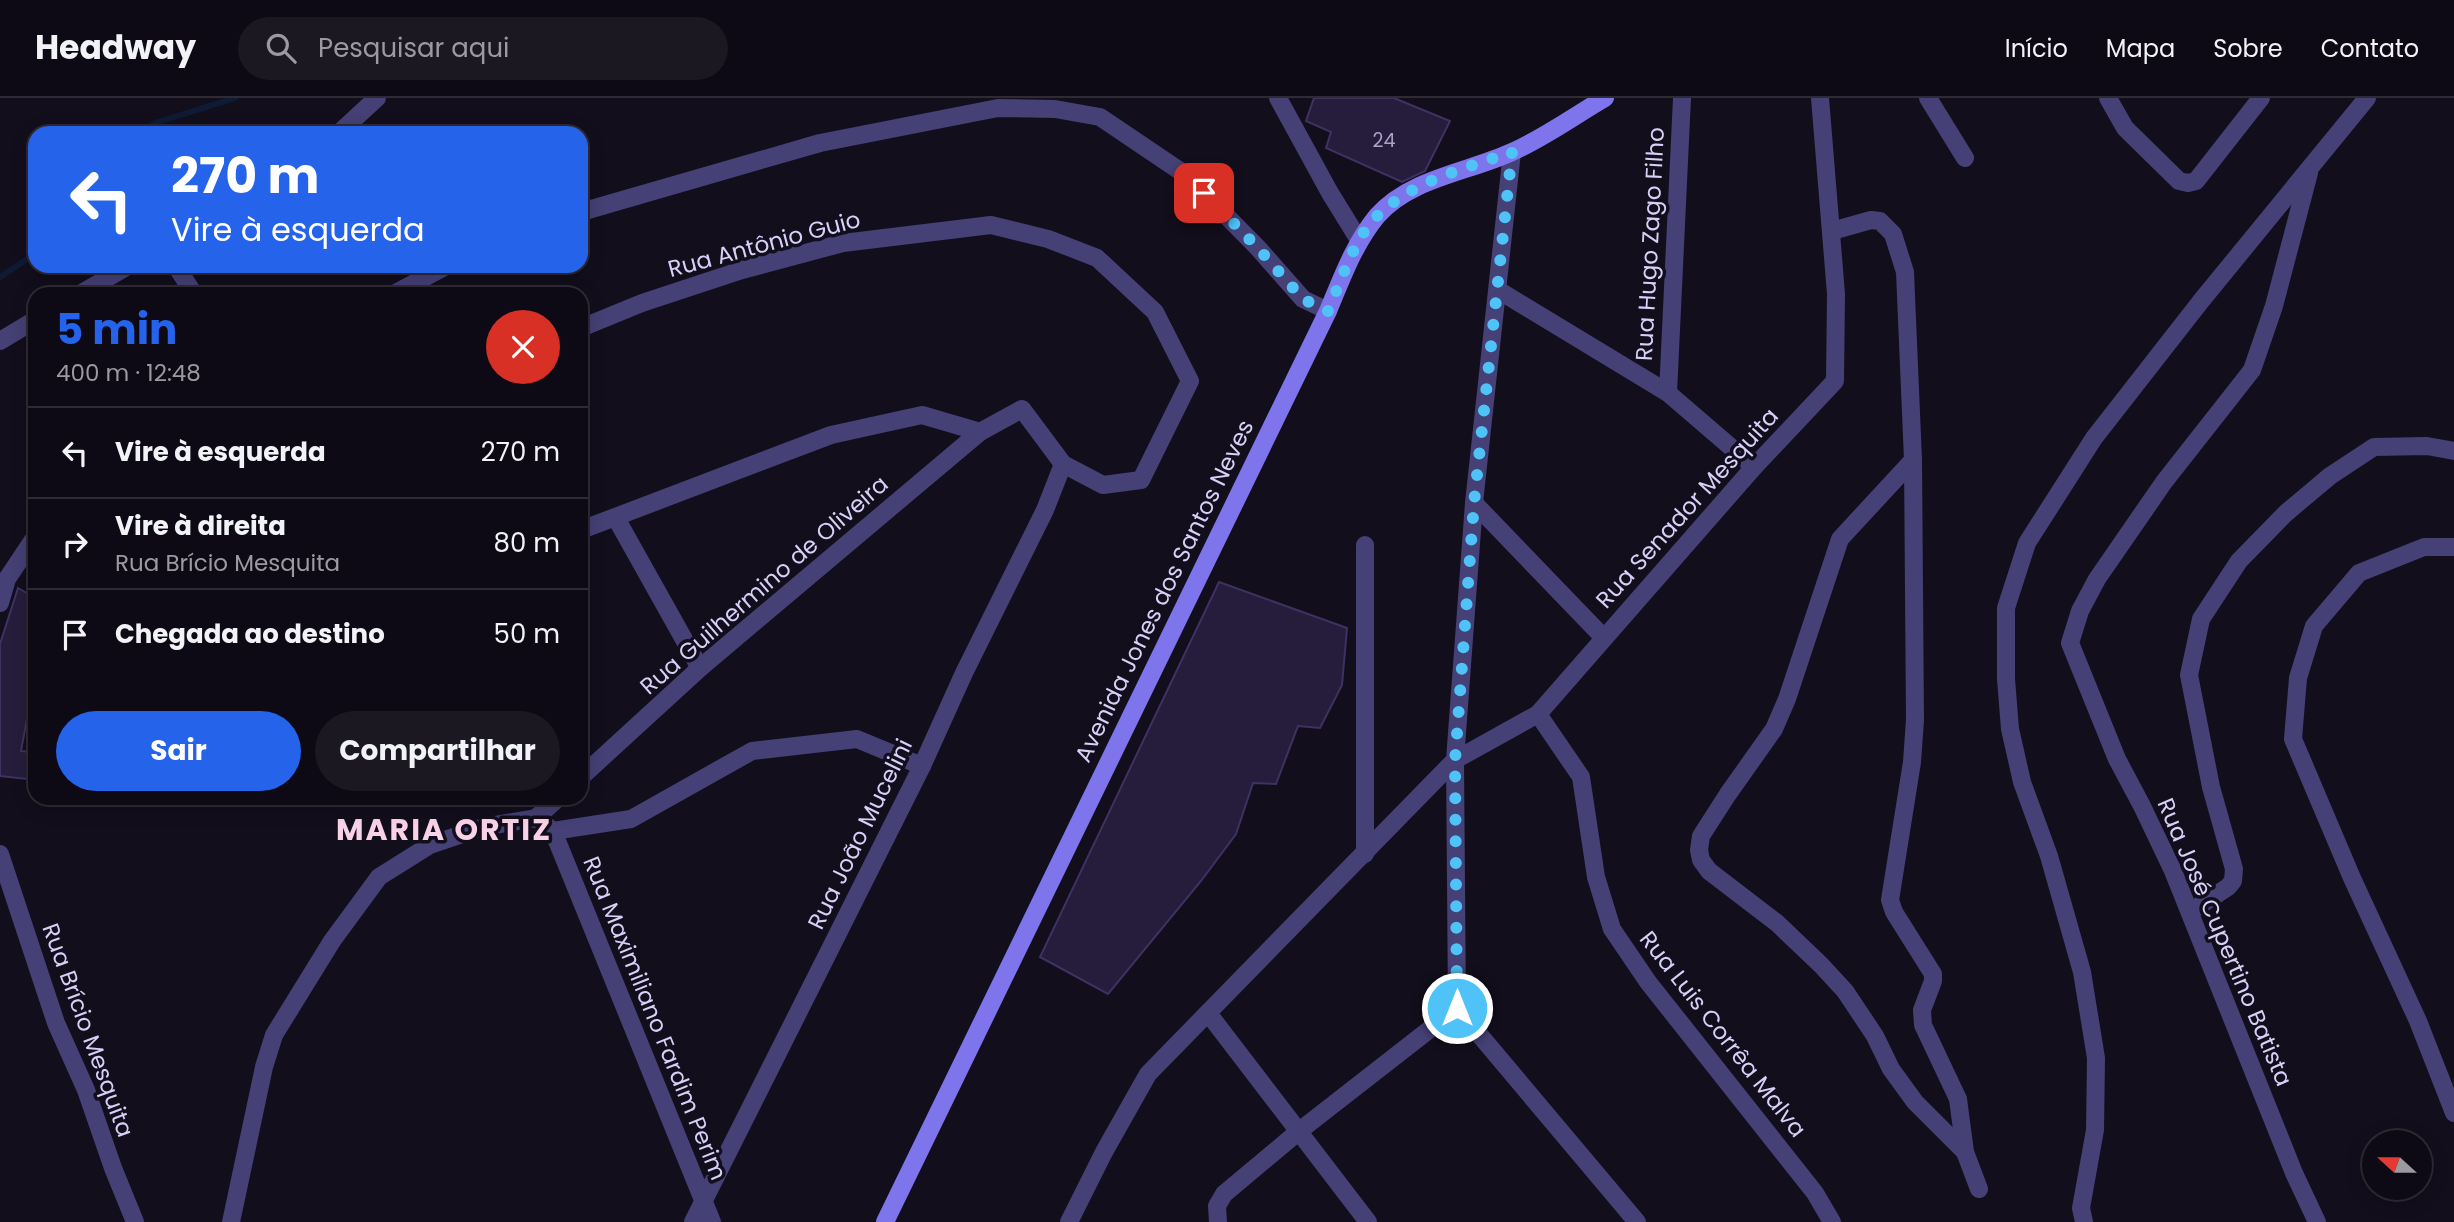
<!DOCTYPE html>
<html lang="pt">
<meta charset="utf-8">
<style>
body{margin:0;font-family:Poppins,sans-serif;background:#1c1822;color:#f1f3f6;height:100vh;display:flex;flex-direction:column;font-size:26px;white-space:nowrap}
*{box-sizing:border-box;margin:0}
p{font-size:23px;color:#9b9aa0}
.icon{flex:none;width:38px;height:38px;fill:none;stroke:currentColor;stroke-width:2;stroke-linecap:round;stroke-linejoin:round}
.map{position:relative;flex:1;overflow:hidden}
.details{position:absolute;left:28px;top:189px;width:560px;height:518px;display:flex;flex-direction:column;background:#0e0a15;border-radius:21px;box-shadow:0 4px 18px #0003,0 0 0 2px #2e2b34}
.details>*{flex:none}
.banner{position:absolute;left:28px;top:28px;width:560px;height:147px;border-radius:21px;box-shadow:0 4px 18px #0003,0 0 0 2px #2e2b34;background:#2563eb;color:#fff;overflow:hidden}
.needle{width:46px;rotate:291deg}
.controls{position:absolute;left:2362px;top:1032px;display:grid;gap:14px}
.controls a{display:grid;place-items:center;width:70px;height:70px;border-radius:50%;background:#0e0a15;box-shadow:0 4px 18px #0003,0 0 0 2px #2e2b34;font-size:35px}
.pin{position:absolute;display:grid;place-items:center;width:60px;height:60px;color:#fff;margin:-30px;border-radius:14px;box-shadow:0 4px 10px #0006}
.me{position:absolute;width:77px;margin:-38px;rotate:0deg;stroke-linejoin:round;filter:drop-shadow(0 0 5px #0008)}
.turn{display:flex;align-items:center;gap:24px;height:147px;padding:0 28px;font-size:32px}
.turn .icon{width:91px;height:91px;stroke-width:2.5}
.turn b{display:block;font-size:49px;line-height:60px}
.round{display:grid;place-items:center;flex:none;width:74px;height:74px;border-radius:37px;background:#1c1822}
.summary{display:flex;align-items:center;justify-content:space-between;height:119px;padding:0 28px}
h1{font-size:42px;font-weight:700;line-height:52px;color:#2563eb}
.action{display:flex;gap:14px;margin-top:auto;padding:14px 28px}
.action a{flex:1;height:80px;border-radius:42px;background:#2563eb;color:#fff;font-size:28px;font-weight:700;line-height:80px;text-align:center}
.action a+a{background:#1c1822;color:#f1f3f6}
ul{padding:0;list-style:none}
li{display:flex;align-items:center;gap:21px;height:91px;padding:0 28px;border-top:2px solid #2e2b34}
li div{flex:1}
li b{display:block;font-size:26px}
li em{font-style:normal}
header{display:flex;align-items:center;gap:42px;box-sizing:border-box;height:98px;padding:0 35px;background:#0e0a15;border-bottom:2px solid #2e2b34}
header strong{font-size:33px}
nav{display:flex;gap:38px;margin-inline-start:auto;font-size:24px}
.search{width:490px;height:63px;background:#1c1822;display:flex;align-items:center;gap:18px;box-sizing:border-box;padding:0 24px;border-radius:38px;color:#9b9aa0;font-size:26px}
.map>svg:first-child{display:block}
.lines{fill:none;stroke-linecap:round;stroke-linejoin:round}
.stream{stroke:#0f1a35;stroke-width:6}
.building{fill:#251d3b;stroke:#3f3263;stroke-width:2}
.street{stroke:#454075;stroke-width:18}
.secondary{stroke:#7e74eb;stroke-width:18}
.route{stroke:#4fc3f7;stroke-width:12;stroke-dasharray:0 21.6}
.labels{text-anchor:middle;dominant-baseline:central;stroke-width:7;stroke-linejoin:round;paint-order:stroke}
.number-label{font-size:19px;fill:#aaa3c9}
.street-label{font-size:23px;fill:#d7d0f8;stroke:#120e1c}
.district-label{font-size:30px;font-weight:bold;letter-spacing:2px;fill:#f9d2e8;stroke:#120e1c}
</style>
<header>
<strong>Headway</strong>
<div class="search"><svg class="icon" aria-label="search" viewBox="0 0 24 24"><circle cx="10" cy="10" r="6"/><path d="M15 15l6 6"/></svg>Pesquisar aqui</div>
<nav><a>Início</a><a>Mapa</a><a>Sobre</a><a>Contato</a></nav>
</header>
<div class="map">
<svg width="2454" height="1124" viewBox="0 0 2454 1124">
<rect width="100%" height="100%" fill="#120e1c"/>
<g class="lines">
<g class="stream">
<path d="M140,35l15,-10 80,-25"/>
<path d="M0,179l35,-23"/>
</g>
</g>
<g class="building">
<path d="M1314,0h80l56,23 -25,50 -23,11 -76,-34 5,-16 -25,-11z"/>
<path d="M1219,484l128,46 -5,57 -22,43 -22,-2 -22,58 -23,-1 -17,51 -35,47 -93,113 -68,-37z"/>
<path d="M18,490l17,10v78l-14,75 12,1 -6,27 -27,-3v-132z"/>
</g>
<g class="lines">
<g class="street">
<path d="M1278,0l52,95 29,47"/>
<path d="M1928,0l37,60"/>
<path d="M2108,0l17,30 54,53 9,2 8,-2 65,-83"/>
<path d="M339,35l38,-35"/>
<path d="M2309,75l-35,133 -22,64 -88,112 -67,97 -17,32 -10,32 47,116 25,47 31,65 121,302 23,49"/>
<path d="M581,114l239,-69 178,-35 57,1 45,8 86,58 72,73 45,51 25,12"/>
<path d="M1832,133l39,-11 9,1 13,13 12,38 8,188 2,260 -3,42 -22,138 4,12 39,62v7l-11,29 1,15 35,74 7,53 14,37"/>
<path d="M176,168l18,28"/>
<path d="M1498,192l170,103 86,74"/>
<path d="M80,196l48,-28"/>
<path d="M394,196l52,-28"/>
<path d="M581,230l61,-25 100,-33 101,-27 148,-18 57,14 49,19 58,54 35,69 -49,99 -38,5 -40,-21 -41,-55 -42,23 -58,-17 -91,20 -250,95"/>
<path d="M0,243l35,-21"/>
<path d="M1668,295l14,-295"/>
<path d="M1913,362l-73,79 -53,160 -13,30 -46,65 -27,42 -2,14 2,10 8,11 68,52 44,42 24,26 30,45 16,33 24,33 50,50"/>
<path d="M1474,405l130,135"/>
<path d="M616,420l84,150"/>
<path d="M1365,447v309"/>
<path d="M2454,449h-30l-65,26 -45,53 -16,52 -5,61 59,139 66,143 36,92"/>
<path d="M0,505l7,-24 28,-42"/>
<path d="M1538,616l43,63 15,100 16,52 36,53 167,211 17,29"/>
<path d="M581,679l119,-109 280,-236"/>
<path d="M536,720l22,-20"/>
<path d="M553,733l159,391"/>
<path d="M0,756l56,169 30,67 27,78 22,54"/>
<path d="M2190,814l38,-25 5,-6 1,-12 -23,-82 -22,-112 12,-56 38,-58 47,-48 44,-37 44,-29 53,-1 27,5"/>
<path d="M1457,910l-2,-248 19,-257 38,-351"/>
<path d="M1457,910l180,214"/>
<path d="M1208,915l160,209"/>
<path d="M231,1124l33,-155 10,-32 58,-94 47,-64 51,-32 53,-18 53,-9 17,13 78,-12 121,-68 105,-12 65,27"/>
<path d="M693,1124l229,-456 42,-93 81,-163 18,-46"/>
<path d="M1069,1124l35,-70 44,-78 307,-314 83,-46 216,-247 81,-86 1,-87 -16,-196"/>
<path d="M1218,1124l-1,-16 7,-12 74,-62 159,-124"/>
<path d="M2084,1124l-3,-14 14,-78 1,-72 -14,-86 -33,-116 -27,-74 -12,-53 -4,-50v-71l21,-65 67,-105 107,-137 166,-203"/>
</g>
<path class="secondary" d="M885,1124l443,-911c14,-33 26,-67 49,-95 33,-38 92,-44 135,-64 32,-14 62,-36 93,-54"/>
</g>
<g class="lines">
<path class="route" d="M1204,95l54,55 45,51 25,12c10,-23 18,-47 30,-69 29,-55 100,-71 154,-90l-38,351 -19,258 2,247"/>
</g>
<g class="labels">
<g class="number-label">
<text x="1384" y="42">24</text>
</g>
<g class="street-label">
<text transform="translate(764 146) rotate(-15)">Rua Antônio Guio</text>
<text transform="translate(1650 146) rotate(-87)">Rua Hugo Zago Filho</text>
<text transform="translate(1687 410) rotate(-48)">Rua Senador Mesquita</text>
<text transform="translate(764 487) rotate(-41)">Rua Guilhermino de Oliveira</text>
<text transform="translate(1164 493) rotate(-64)">Avenida Jones dos Santos Neves</text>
<text transform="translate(860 736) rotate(-64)">Rua João Mucelini</text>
<text transform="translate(2225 844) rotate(67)">Rua José Cupertino Batista</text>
<text transform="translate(655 920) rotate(68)">Rua Maximiliano Fardim Perim</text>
<text transform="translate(88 932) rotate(70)">Rua Brício Mesquita</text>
<text transform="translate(1723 936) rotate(52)">Rua Luis Corrêa Malva</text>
</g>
<g class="district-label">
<text x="444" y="731">MARIA ORTIZ</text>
</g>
</g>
</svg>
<div class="controls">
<a><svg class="needle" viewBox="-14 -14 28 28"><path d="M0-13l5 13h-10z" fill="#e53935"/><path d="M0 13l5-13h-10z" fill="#9b9aa0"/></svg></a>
</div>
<div class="pin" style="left:1204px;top:95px;background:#d93025"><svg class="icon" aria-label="arrive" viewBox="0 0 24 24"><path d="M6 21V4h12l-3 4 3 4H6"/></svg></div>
<svg class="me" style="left:1457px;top:910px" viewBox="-20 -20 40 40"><circle r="17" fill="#4fc3f7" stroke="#fff" stroke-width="3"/><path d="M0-11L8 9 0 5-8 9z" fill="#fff"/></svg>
<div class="banner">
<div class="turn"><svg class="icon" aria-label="left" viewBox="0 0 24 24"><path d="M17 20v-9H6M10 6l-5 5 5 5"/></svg><div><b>270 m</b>Vire à esquerda</div></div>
</div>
<section class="details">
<div class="summary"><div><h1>5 min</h1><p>400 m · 12:48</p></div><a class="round" style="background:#d93025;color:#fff"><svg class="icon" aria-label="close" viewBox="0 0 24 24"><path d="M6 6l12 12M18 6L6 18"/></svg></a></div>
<ul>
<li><svg class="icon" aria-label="left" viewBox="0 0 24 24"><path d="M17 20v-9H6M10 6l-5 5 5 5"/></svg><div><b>Vire à esquerda</b></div><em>270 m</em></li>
<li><svg class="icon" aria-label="right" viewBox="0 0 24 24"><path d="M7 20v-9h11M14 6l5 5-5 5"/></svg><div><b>Vire à direita</b><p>Rua Brício Mesquita</p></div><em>80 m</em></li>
<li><svg class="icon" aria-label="arrive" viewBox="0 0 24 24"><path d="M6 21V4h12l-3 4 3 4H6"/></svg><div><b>Chegada ao destino</b></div><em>50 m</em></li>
</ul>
<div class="action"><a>Sair</a><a>Compartilhar</a></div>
</section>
</div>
